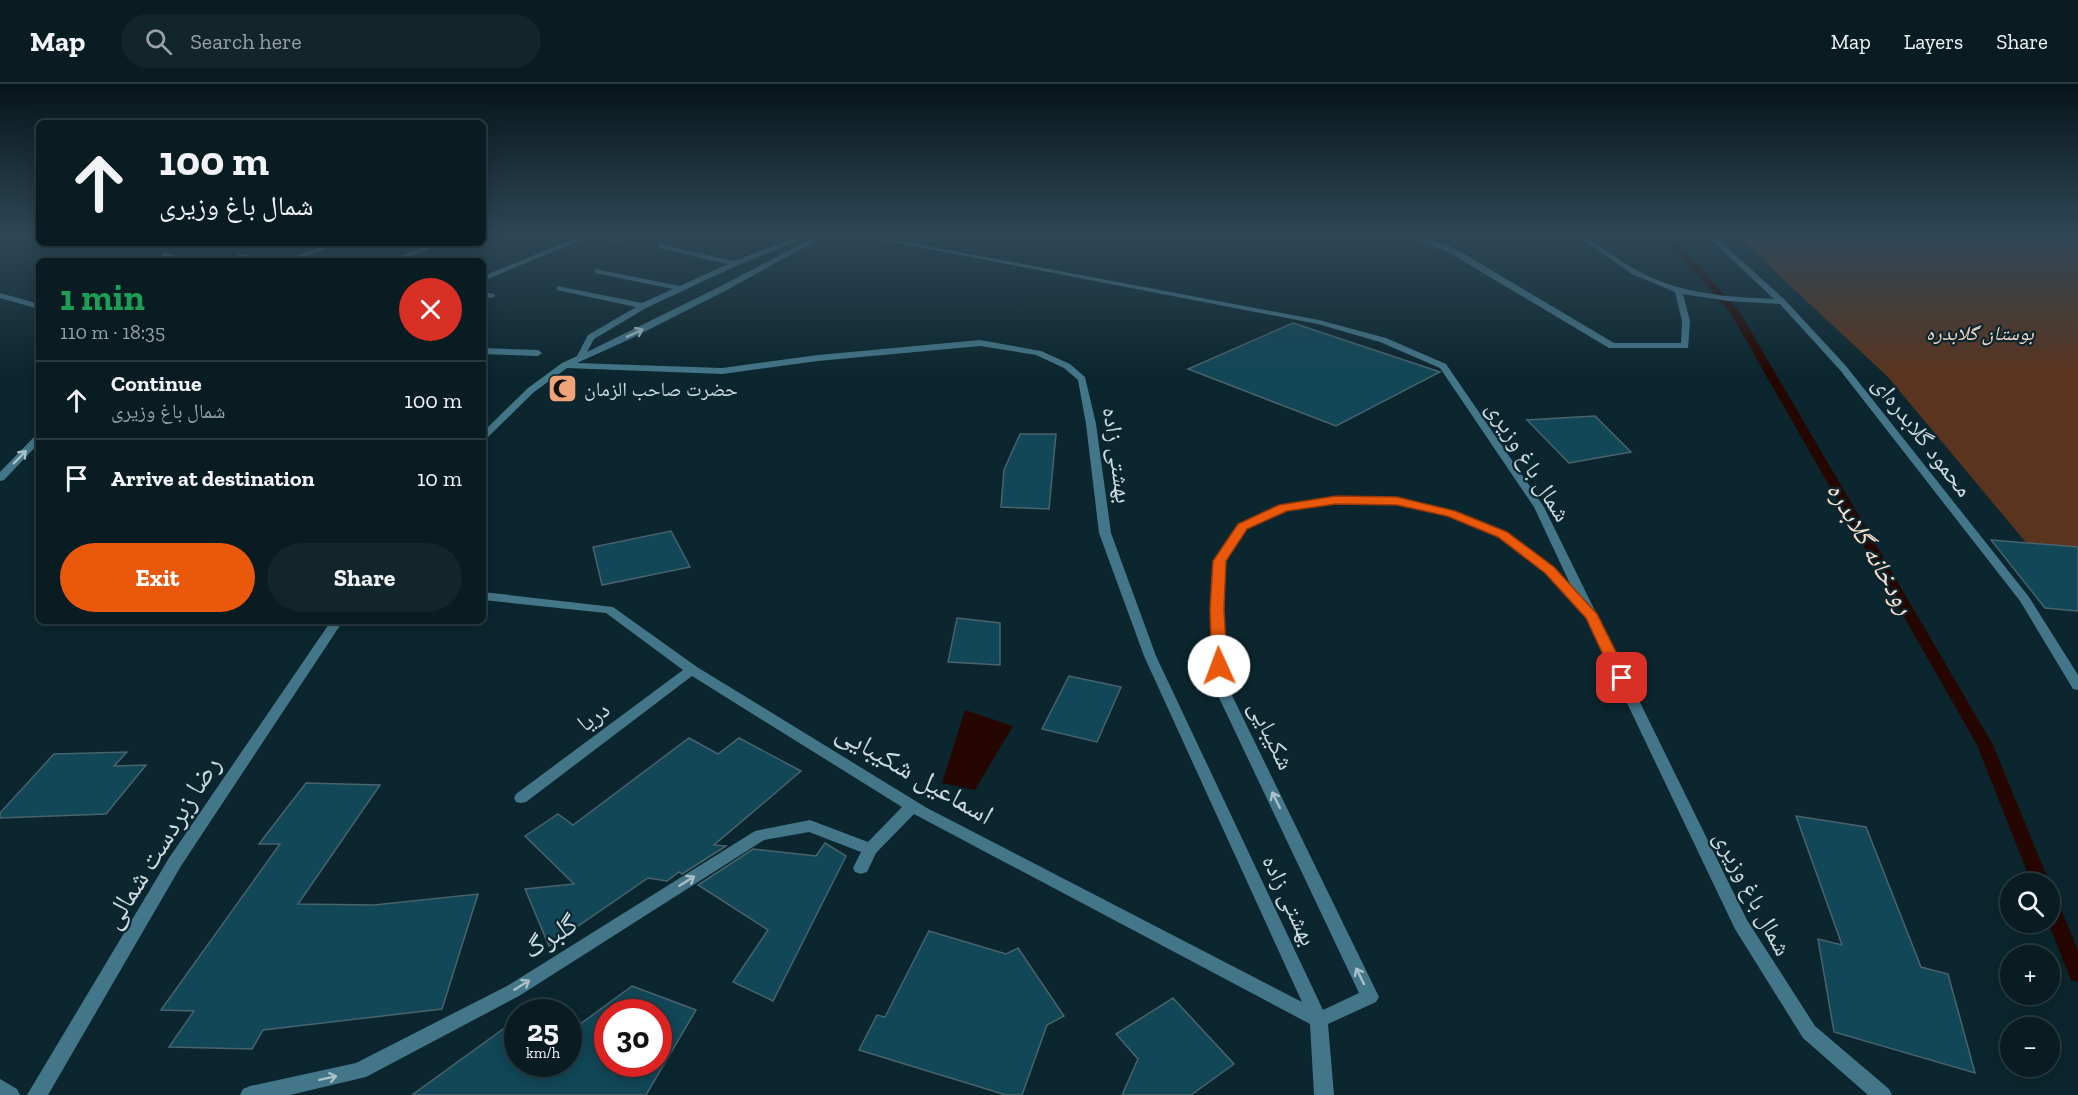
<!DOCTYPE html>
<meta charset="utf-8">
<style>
body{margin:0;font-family:"Zilla Slab","Noto Naskh Arabic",serif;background:#11252a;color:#f1f3f6;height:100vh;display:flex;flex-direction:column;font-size:22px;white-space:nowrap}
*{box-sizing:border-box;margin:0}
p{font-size:20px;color:#98a1a5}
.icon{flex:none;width:33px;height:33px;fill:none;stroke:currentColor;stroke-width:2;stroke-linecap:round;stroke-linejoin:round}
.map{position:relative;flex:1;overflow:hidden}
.panel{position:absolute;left:36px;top:174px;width:450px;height:366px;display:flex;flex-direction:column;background:#081c22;border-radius:9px;box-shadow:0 3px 15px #0003,0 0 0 2px #293a40}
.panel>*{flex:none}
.top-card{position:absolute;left:36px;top:36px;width:450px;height:126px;border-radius:9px;box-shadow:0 3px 15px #0003,0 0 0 2px #293a40;background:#081c22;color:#f1f3f6;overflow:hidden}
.fabs{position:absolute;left:2000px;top:789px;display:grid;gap:12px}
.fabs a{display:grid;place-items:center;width:60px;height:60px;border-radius:50%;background:#081c22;box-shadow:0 3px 15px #0003,0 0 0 2px #293a40;font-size:30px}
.speed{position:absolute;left:504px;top:915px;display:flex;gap:12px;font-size:30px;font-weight:700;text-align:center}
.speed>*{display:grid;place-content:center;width:78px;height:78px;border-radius:50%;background:#081c22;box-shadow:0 3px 15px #0003,0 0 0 2px #293a40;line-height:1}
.speed small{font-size:15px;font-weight:400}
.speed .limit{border:9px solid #d22;background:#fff;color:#111}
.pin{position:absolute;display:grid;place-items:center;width:51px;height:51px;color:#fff;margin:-26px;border-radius:12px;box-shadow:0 3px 9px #0006}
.me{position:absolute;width:66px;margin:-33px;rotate:358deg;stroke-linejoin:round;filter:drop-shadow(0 0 4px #0008)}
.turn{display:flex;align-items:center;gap:21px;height:126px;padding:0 24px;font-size:27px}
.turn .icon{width:78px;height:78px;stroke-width:2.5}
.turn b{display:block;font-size:42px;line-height:51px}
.round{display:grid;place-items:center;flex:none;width:63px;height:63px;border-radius:32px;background:#11252a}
.head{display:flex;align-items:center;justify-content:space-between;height:102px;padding:0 24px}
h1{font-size:36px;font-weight:800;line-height:45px;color:#1e9e55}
.button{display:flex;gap:12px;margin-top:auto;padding:12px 24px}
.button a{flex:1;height:69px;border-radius:36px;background:#ea580c;color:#fff;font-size:24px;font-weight:800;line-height:69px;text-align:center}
.button a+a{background:#11252a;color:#f1f3f6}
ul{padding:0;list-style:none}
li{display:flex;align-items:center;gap:18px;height:78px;padding:0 24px;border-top:2px solid #293a40}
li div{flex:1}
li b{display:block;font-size:22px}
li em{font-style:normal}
header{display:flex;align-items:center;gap:36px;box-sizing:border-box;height:84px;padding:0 30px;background:#081c22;border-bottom:2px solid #293a40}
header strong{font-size:28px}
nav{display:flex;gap:33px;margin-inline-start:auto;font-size:21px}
.search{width:420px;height:54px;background:#11252a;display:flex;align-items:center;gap:15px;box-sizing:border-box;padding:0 21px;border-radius:33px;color:#98a1a5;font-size:22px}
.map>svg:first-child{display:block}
.green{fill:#5a341e}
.water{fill:#250600}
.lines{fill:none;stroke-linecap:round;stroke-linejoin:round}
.stream{fill:#250600;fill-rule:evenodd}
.building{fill:#114757;stroke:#49636d;stroke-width:1.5;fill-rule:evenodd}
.street{fill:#437688;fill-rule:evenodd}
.oneway{stroke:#aac1ca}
.route{fill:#ea580c;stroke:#983908;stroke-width:1.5}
.labels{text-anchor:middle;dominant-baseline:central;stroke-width:4.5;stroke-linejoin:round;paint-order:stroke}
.far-park-label{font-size:20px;font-style:italic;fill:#f5d6c5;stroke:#0b262e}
.far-poi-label{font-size:20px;fill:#ccdae0;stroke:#0b262e;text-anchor:start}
.street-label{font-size:24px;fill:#ccdae0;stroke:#0b262e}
.water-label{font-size:26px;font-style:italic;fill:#fdddcc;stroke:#0b262e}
.near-street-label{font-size:28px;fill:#ccdae0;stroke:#0b262e}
</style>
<header>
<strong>Map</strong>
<div class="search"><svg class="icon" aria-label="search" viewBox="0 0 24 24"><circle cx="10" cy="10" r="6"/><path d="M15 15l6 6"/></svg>Search here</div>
<nav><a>Map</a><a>Layers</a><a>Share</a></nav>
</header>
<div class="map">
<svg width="2078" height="1011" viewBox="0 0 2078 1011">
<rect width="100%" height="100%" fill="#0b262e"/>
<path class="green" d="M1735,150h343v371l-191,-229z"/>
<path class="water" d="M965,626l48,16 -38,64 -33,-7z"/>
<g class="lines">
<g class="stream">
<path d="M1662,150h8l69,77 254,434 57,139 -1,2v-2h-17l-55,-139 -247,-433z"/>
<path d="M2049,812l7,2 22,52v32l-7,-2 -23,-58z"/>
</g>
</g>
<g class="building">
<path d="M1293,239l147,49 -104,54 -148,-57z"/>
<path d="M1595,332l36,36 -62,11 -42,-43z"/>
<path d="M1020,350h36l-7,75 -48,-2 3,-37z"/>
<path d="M671,447l19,36 -88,18 -9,-38z"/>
<path d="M1991,456l87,7v64l-33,-3z"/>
<path d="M957,534l43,5v42l-52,-3z"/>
<path d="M1069,592l52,11 -24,55 -55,-13z"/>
<path d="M689,654l29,16 21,-16 62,33 -87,74 12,1 -44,28 -3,-2 -12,9 -19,-3 -99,68 -24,-57 49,-5 -49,-48 33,-22 15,11z"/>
<path d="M127,668l-13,14 32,-1 -40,49 -106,4v-5l54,-59z"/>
<path d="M306,699l74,2 -82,119 76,1 104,-11 -36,115 -179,21 -11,19 -83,-2 25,-36 -33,-1 119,-166h-21z"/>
<path d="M1796,732l70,11 55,140 27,7 27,99 -141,-41 -16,-93 24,6z"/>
<path d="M825,759l21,13 -73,145 -40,-19 35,-52 -70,-45 55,-36 63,7z"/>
<path d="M929,847l77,23 12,-6 46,68 -17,9 -25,70h-16l-147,-45 18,-35 8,2z"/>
<path d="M632,902l64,24 -50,85h-234l94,-68 12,11v26h50v-31zM608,928h50v52h-50z"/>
<path d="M1173,914l61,66 -43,31h-69l16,-36 -22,-25z"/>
</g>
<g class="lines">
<g class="street">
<path d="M586,150h13l26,6 -4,2 -30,-6 -108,45v-5z"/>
<path d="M806,150h8l-76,31 -92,43 -52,31 -7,13 132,-65 101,-53h8l-103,57 -95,48 -53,24 145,5 96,-13 162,-15 61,11 29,13 15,13 11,47 15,109 45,123 167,354 36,-17 -146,-308 -2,-77 2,-47 25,-36 42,-19 56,-9 61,1 58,13 51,22 47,35 19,20 -38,-81 -94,-139 -60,-26 -62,-18 -467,-90h12l456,86 67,18 60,26 98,143 203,413 68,106 74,63 3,6h-24l-65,-57 -68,-109 -152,-318 -4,-1 -34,-38 -47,-35 -50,-21 -51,-12 -61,-1 -49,8 -41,18 -21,32 -2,47 4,77 152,312 -3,5 -48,22 6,71h-20l-4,-71 -396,-210 -38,39 -9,19 -6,2 -6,-2 -2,-4 8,-16 -52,-20 -45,8 -245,156 -153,81 -76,18h-50l3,-6 7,-3 106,-23 151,-77 248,-155 55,-11 58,22 34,-35 -210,-131 -166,126 -5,1 -5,-1 -2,-4 2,-4 167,-124 -77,-57 -123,-13v-8l130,15 84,60 230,141 375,194 -158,-346 -45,-123 -13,-109 -8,-44 -14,-12 -28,-13 -56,-9 -162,15 -96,13 -155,-6 -33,24 -48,47 -3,1v-8l45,-44 34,-25 15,-7 11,-21 48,-28 -79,-17v-4l85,17 31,-14 -78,-16v-4l85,17 48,-22 -70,-16v-4l76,17z"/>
<path d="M1403,150h9l42,14 160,95h67l1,-22 -7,-29 -43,-18 -57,-40h7c19,13 37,27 58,38 41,22 88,25 134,27l-69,-65h7l73,66 61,66 183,231 49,78v15l-5,-1 -53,-88 -180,-231 -60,-66 -52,-3 -45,-7 7,27 -2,27h-79l-161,-96z"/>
<path d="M329,159h11l-46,18h-11z"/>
<path d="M434,159h11l-46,18h-11z"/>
<path d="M162,168l34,9h-13l-21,-5z"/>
<path d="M239,170l34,5 4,2 -35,-3 -4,-2z"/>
<path d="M483,208l11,2 1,2 -4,2 -8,-2z"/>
<path d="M0,209l39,11v5l-39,-11z"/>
<path d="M483,264l55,2 4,3 -4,3 -55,-2z"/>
<path d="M39,350v9l-35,37 -4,1v-9l36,-37z"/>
<path d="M331,537h12l-162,245 -133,229h-21l142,-237z"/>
<path d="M0,995l17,10 3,6h-20z"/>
</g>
</g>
<defs><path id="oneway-shaft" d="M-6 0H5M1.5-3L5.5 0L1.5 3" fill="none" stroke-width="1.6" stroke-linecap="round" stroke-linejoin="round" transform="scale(1.5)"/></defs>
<g class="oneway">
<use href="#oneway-shaft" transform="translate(635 249) rotate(-26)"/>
<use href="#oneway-shaft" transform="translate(20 373) rotate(-46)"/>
<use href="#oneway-shaft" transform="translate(1276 716) rotate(-116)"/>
<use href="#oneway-shaft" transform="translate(687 797) rotate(-32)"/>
<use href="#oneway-shaft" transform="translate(1360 892) rotate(-116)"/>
<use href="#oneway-shaft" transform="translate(522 901) rotate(-32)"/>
<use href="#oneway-shaft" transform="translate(328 994) rotate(-12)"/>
</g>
<linearGradient id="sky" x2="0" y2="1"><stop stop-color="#061519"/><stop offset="0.52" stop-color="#2e4757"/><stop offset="1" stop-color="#2e4757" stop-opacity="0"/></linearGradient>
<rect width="2078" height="291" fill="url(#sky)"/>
<path class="route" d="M1336,412l61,1 58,14 52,21 47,35 43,47 32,64 -7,5 -6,-1 -30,-64 -41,-45 -47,-36 -51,-21 -50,-11 -61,-1 -49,7 -40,18 -21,32 -2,48 3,57 -2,3h-11l-2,-3 -2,-57 3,-48 25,-37 41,-19z"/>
<defs>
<symbol id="mosque-square" viewBox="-11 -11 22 22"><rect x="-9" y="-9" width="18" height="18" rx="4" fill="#f0a378" stroke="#0b262e"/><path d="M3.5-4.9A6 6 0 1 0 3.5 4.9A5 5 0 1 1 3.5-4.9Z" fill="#111"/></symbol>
</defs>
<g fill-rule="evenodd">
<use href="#mosque-square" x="546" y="288" width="33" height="33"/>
</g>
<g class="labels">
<g class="far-park-label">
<text x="1980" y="249">بوستان گلابدره</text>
</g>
<g class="far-poi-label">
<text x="584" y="305">حضرت صاحب الزمان</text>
</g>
<g class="street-label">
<text transform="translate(1923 352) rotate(52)">محمود گلابدره‌ای</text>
<text transform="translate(1118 371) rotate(82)">بهشتی زاده</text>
<text transform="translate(1529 377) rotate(58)">شمال باغ وزیری</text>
<text transform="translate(593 632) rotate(-37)">دریا</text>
<text transform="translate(1272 651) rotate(64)">شکیبایی</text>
<text transform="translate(1753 809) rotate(62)">شمال باغ وزیری</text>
<text transform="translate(1290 816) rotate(65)">بهشتی زاده</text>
</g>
<g class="water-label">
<text transform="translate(1871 464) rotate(60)">رودخانه گلابدره</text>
</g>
<g class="near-street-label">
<text transform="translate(915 689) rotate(30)">اسماعیل شکیبایی</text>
<text transform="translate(161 758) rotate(-58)">رضا زبردست شمالی</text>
<text transform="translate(550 852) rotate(-32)">گلبرگ</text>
</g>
</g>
</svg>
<div class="fabs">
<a><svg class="icon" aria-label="search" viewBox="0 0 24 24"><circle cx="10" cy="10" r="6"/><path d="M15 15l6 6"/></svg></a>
<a>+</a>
<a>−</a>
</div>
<div class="speed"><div>25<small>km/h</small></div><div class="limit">30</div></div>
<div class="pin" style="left:1622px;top:594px;background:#d93025"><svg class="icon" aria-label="arrive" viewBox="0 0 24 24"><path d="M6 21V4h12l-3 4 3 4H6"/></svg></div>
<svg class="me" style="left:1219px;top:582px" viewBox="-20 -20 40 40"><circle r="19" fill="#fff"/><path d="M0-13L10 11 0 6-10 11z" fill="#ea580c"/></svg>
<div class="top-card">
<div class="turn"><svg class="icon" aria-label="ahead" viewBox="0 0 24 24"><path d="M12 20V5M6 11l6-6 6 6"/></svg><div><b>100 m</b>شمال باغ وزیری</div></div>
</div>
<section class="panel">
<div class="head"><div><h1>1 min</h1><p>110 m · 18:35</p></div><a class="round" style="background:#d93025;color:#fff"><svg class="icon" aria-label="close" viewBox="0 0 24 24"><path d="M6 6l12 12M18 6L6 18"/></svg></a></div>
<ul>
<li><svg class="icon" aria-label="ahead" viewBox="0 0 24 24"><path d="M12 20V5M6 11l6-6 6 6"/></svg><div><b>Continue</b><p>شمال باغ وزیری</p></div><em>100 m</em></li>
<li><svg class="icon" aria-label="arrive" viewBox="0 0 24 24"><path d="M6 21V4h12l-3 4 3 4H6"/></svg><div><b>Arrive at destination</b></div><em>10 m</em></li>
</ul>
<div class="button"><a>Exit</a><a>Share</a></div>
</section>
</div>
